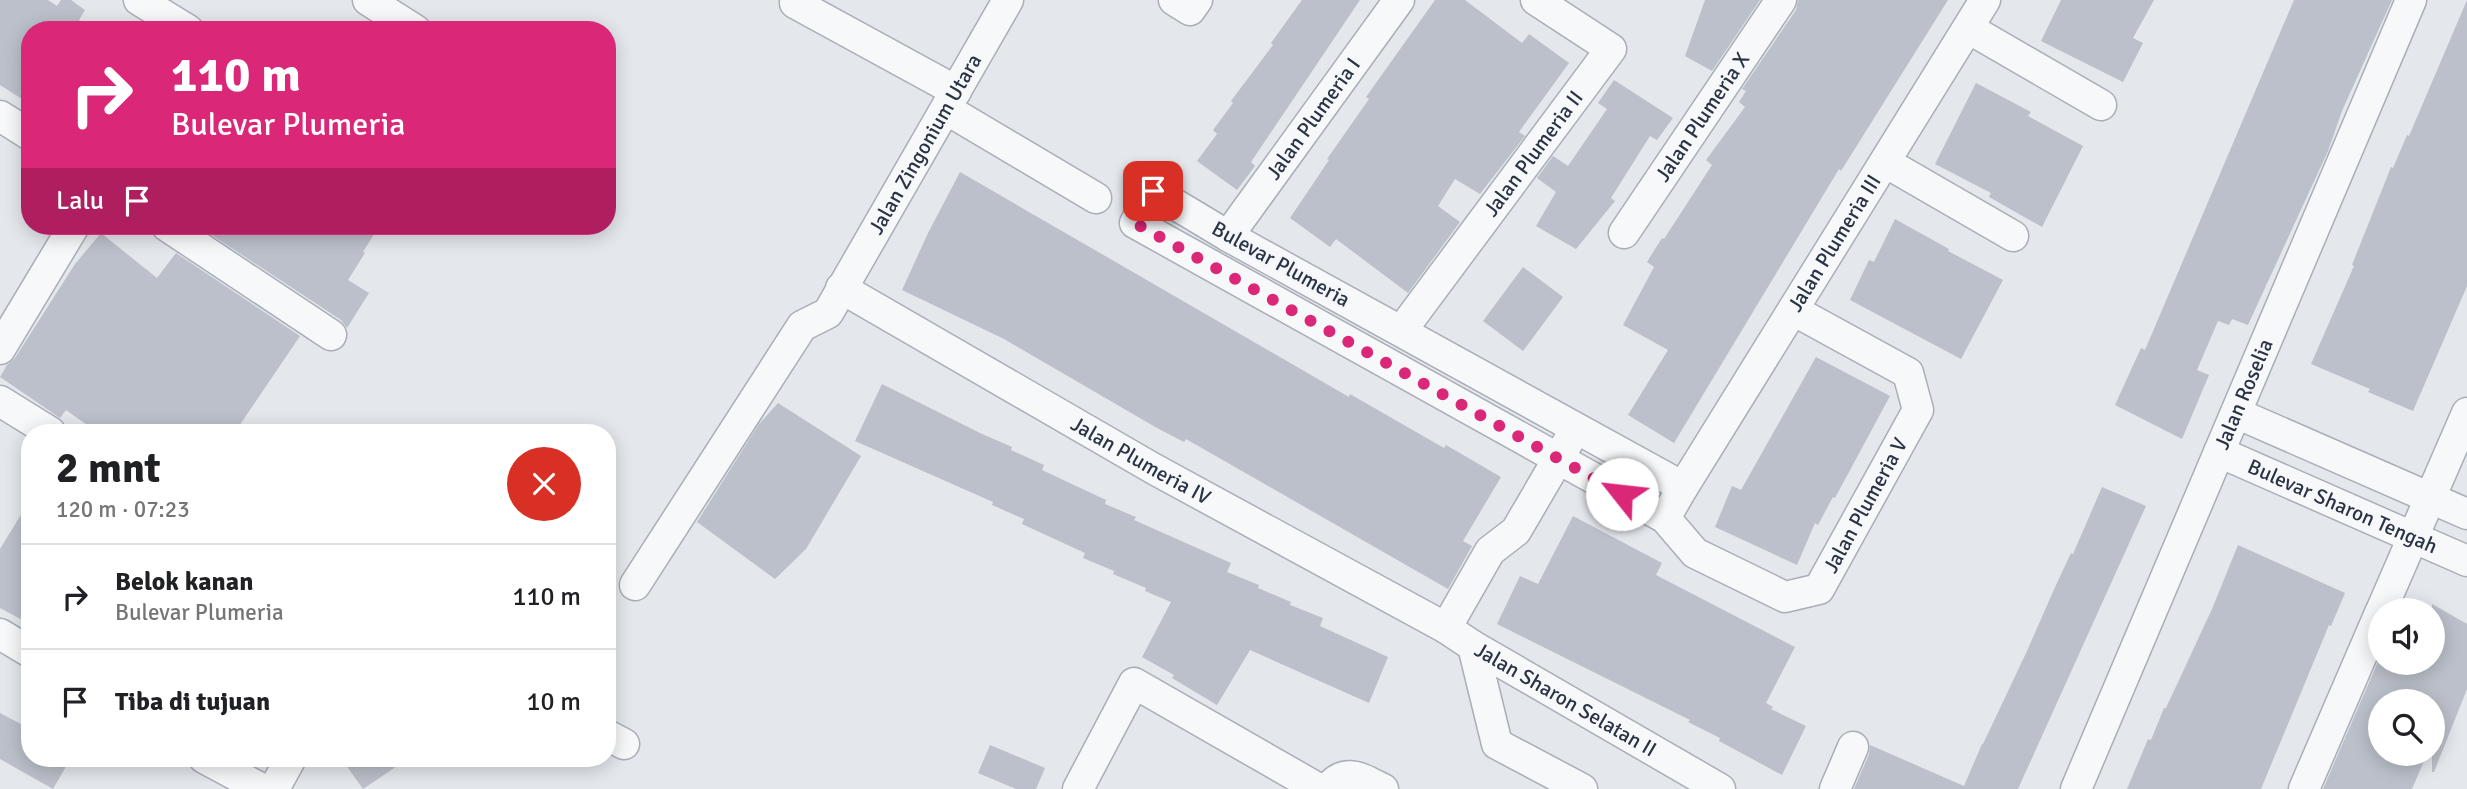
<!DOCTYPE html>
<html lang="id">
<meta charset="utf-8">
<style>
body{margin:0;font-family:Signika,sans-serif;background:#f2f2f2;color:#202124;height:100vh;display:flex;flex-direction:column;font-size:26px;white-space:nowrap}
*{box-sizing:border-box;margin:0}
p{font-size:23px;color:#757577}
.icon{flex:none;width:38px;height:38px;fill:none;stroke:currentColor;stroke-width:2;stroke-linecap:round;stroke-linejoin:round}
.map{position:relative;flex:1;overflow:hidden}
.sheet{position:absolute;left:21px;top:424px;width:595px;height:343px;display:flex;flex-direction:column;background:#fff;border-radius:28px;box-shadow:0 4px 18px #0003}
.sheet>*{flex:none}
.banner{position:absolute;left:21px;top:21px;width:595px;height:214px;border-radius:28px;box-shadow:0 4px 18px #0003;background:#db2777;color:#fff;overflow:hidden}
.tools{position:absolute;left:2368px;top:598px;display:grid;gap:14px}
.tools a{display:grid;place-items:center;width:77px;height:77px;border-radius:50%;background:#fff;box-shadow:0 4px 18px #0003;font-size:35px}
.pin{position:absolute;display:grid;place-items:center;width:60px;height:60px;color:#fff;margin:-30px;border-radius:14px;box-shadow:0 4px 10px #0006}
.me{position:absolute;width:77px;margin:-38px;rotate:299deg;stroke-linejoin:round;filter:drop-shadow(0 0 5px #0008)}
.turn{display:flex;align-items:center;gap:24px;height:147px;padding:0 35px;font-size:32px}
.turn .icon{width:91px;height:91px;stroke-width:2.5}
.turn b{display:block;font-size:49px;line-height:60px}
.then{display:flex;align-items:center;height:66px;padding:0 35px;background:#0003;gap:14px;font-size:26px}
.round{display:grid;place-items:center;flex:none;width:74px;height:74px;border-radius:37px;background:#f2f2f2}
.summary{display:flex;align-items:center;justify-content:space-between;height:119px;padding:0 35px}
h1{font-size:42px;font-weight:800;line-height:52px}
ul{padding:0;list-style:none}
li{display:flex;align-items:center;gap:21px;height:105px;padding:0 35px;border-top:2px solid #e0e0e0}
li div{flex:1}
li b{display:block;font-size:26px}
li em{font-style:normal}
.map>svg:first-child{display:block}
.building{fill:#bbc0ca}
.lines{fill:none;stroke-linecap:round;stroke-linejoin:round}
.street-casing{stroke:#a9aeb7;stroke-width:33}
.street{stroke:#f7f8fa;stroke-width:30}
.route{stroke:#db2777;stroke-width:12;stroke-dasharray:0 21.6}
.labels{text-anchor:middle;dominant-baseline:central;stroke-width:5;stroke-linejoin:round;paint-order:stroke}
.street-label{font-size:21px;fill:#2b3445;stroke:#f4f6f9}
</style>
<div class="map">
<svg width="2467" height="789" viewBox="0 0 2467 789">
<rect width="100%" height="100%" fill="#e4e7ec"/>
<g class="building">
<path d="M0,0h48l9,6 4,-6h10l14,10 -6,10 16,10h-65v74l-30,-19z"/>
<path d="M1302,0h58l-109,162 4,4 -18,24 -40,-29 20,-27 -4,-4 20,-27 -2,-2 42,-56 -2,-2z"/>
<path d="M1435,0h30l57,43 7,-9 40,29 -50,69 6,4 -45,58 -25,-15 -17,27 22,16 -52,71 -72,-54 -6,8 -40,-29 39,-58 -2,-1 42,-60 -3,-2z"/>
<path d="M1705,0h55l-48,71 -27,-15z"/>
<path d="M1798,0h150l-107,171 -2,-2 -165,274 -46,-28 40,-65 -45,-25 31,-58 -7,-5 15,-24 2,1 48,-74 -6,-5 39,-53 -6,-5 7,-11 -4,-2 54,-79z"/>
<path d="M2061,0h93l-21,38 10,5 -20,39 -82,-41z"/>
<path d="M2294,0h98l-50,111 -14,40 -80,174 -16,-6 -3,6 -11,-4 -21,49 12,5 -27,64 -67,-34 26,-57 4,2z"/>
<path d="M2467,0v286l-54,125 -45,-19 2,-3 -59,-25 43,-98 -2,-1 39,-98 2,1 14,-33 2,1z"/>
<path d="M1614,80l59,38 -16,22 -7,-4 -39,62 4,3 -39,48 -40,-23 20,-34 -19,-14 16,-22 15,10 39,-57 -9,-6z"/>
<path d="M1976,83l55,29 -3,4 55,30 -41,81 -53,-30 2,-4 -56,-29z"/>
<path d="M960,172l389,225 1,-3 94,54 2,-3 55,32 -38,64 9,5 -24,43 -262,-150 -2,3 -27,-14 -153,-89 -102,-49 26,-57z"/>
<path d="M1895,219l54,30 -1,2 55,29 -42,79 -111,-59 19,-40 5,2z"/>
<path d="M198,226h181l-16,26 2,1 -17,27 21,13 -22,35 -6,-8z"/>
<path d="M101,233l56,45 19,-25 124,83 -65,96h-138l-31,-22 -6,8 -60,-41 7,-12 8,-7 60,-94z"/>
<path d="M1523,267l40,30 -40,54 -40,-30z"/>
<path d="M1816,357l74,39 -55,102 -2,-1 -15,28 -3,-2 -18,42 -82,-38 17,-41 9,4z"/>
<path d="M882,384l98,49 32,14 -1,3 33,15 -2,5 64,30 -1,4 31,13 -2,3 97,43 -4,9 32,13 -1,3 33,14 -1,3 33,13 -3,8 68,31 -19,46 -119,-53 -33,55 -45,-27 2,-3 -32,-18 29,-55 -26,-11 1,-3 -33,-14 1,-3 -31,-13 2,-5 -63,-29 2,-5 -32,-14 1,-3 -138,-61z"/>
<path d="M778,403l83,53 -55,93 -31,30 -78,-57 62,-98z"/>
<path d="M2102,487l44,19 -128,283h-164l15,-35 1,-9 94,41 18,-42h1l44,-93 29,-66 15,-32 2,1z"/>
<path d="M30,500v124l-30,-16v-59z"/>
<path d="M1573,516l89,47 -6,12 139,72 -29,56 7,4 -2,2 35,17 -24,49 -63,-34 1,-3 -32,-16 2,-2 -193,-96 23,-48 18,8z"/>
<path d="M2238,545l107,48 -14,33 -2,-1 -68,164h-134l21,-50 3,1 13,-32h2l46,-99z"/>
<path d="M2432,604l35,20v65l-33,83h-2v-70h-52v52h47l-15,35h-89l57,-132v6h52z"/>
<path d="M0,713l30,16v29h41l-18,31 -53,-30z"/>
<path d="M990,745l55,23 -9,21h-20l-38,-16z"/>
<path d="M341,758h68l-46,31z"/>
</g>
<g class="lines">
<defs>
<g id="street">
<path d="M139,0l49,30"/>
<path d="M368,0l47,30"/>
<path d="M1174,0l16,10 7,-10"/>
<path d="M795,3l161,88"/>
<path d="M1968,28l133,77"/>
<path d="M946,109l150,89"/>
<path d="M0,116l30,19"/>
<path d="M1885,162l128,74"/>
<path d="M167,226l164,109"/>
<path id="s1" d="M1624,233l157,-233"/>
<path id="s2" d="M1228,236l171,-236"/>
<path id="s3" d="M841,288l313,181 292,159"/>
<path id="s4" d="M1402,330l209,-281 -75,-49"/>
<path d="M0,349l74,-123"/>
<path d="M0,401l50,31"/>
<path d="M2236,413l231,101"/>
<path id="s5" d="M1568,442l-52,89 -26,20 -44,77 27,18 247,143"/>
<path id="s6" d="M2219,452l248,109"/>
<path id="s7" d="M1683,487l302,-487"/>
<path id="s8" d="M1665,518l18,-31 -455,-251 -75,-45 -18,32 530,295 30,35 90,44 34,-8 99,-179 -10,-37 -115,-63"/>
<path id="s9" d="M635,585l167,-259 26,-13 180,-313"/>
<path d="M2381,611l86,-198"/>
<path d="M0,634l30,18"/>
<path d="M1473,646l24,98 85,45"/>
<path d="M607,735l17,9"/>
<path d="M204,758l58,31"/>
<path d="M274,789l17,-31"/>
<path d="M1078,789l56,-106 185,106"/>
<path d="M1328,789c17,-23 34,-10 55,0"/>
<path d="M1835,789l18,-42"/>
<path id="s10" d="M2076,789l335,-789"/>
<path d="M2304,789l76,-176"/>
</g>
</defs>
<use href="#street" class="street-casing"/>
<use href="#street" class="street"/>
</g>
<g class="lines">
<path class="route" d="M1153,191l-18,32 487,271"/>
</g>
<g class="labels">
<g class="street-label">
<text stroke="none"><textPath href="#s1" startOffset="140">Jalan Plumeria X</textPath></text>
<text stroke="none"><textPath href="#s2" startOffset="145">Jalan Plumeria I</textPath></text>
<text stroke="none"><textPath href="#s9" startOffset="532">Jalan Zingonium Utara</textPath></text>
<text stroke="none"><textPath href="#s4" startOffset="220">Jalan Plumeria II</textPath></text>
<text stroke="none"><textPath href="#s7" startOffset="287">Jalan Plumeria III</textPath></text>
<text transform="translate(1281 264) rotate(29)">Bulevar Plumeria</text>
<text stroke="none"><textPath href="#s10" startOffset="429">Jalan Roselia</textPath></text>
<text stroke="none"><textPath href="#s3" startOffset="346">Jalan Plumeria IV</textPath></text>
<text stroke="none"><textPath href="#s8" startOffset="1563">Jalan Plumeria V</textPath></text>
<text stroke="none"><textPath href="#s6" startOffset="135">Bulevar Sharon Tengah</textPath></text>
<text stroke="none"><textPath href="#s5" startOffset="364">Jalan Sharon Selatan II</textPath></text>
</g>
</g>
</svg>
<div class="tools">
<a><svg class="icon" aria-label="sound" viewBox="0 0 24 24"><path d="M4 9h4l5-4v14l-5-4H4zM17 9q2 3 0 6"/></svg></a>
<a><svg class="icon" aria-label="search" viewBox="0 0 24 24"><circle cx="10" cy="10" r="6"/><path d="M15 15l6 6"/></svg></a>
</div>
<div class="pin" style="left:1153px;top:191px;background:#d93025"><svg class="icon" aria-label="arrive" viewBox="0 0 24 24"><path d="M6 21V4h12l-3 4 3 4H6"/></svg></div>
<svg class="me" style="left:1622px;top:494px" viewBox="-20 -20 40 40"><circle r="19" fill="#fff"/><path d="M0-13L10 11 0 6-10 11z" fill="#db2777"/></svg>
<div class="banner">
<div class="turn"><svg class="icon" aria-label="right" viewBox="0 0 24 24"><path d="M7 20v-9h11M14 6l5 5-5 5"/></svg><div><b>110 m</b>Bulevar Plumeria</div></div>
<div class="then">Lalu<svg class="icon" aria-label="arrive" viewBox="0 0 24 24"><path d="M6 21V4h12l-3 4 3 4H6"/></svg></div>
</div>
<section class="sheet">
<div class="summary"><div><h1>2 mnt</h1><p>120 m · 07:23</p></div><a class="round" style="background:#d93025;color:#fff"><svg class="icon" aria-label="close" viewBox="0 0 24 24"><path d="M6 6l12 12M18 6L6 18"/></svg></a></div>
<ul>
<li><svg class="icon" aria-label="right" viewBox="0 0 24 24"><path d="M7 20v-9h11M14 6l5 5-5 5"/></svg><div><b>Belok kanan</b><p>Bulevar Plumeria</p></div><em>110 m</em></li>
<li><svg class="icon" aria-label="arrive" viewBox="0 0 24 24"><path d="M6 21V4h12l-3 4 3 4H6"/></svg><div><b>Tiba di tujuan</b></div><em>10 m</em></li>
</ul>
</section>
</div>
